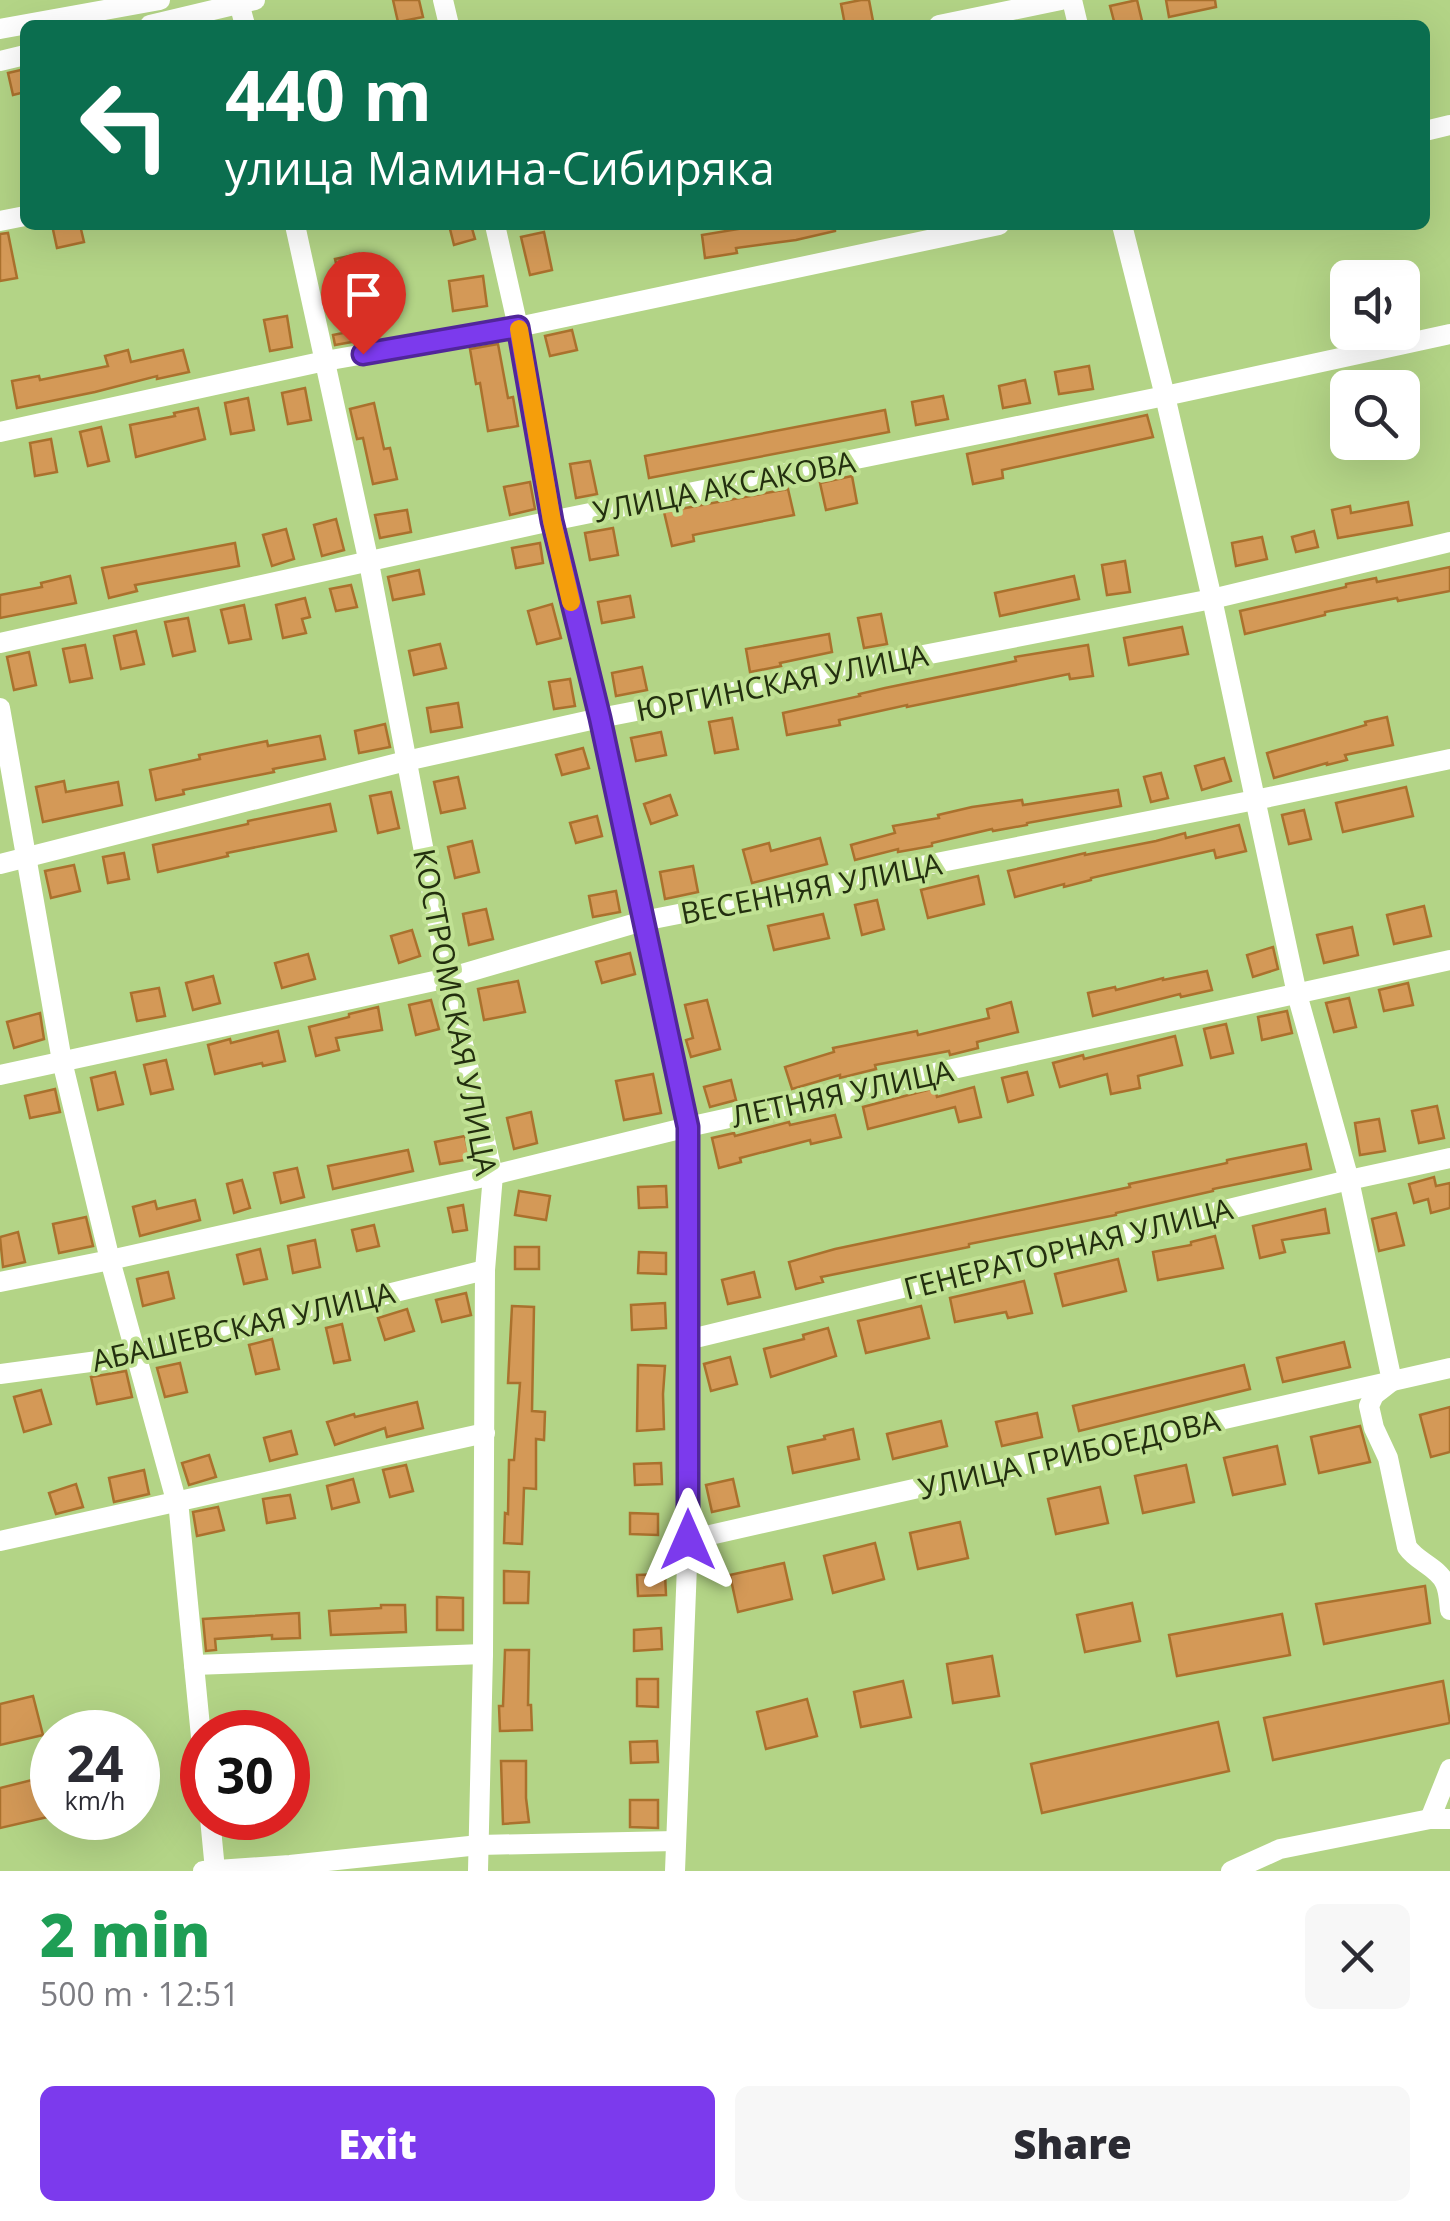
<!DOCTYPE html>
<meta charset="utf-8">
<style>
body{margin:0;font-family:"Open Sans",sans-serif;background:#f7f7f7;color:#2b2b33;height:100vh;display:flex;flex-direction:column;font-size:38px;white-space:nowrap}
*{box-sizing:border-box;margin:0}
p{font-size:32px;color:#7c7c81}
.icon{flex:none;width:55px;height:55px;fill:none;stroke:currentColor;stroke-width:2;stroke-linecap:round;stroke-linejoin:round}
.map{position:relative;height:1871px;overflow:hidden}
.details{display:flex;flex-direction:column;background:#fff;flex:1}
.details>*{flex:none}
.top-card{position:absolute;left:20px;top:20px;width:1410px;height:210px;border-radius:15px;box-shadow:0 10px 40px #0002;background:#0b6e4f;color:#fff;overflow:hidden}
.buttons{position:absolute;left:1330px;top:260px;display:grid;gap:20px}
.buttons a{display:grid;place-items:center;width:90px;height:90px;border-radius:15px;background:#fff;box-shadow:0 10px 40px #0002;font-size:50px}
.speed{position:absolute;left:30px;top:1710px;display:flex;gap:20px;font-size:50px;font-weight:700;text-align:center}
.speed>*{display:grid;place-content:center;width:130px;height:130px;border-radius:50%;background:#fff;box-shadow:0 10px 40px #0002;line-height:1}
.speed small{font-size:25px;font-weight:400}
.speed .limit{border:15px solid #d22;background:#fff;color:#111}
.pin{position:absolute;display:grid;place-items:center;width:85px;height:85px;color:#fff;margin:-102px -42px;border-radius:50% 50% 50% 0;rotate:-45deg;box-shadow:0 0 10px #0007}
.pin .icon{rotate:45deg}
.me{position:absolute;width:110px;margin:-55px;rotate:0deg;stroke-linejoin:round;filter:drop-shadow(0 0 8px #0008)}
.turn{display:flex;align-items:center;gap:35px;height:210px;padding:0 40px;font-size:45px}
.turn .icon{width:130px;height:130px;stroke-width:2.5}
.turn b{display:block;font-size:70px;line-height:85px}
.round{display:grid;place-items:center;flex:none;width:105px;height:105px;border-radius:15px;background:#f7f7f7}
.headline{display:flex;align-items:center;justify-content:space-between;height:170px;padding:0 40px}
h1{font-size:60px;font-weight:800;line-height:75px;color:#1e9e55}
.button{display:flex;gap:20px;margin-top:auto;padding:20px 40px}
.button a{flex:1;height:115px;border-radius:15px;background:#7c3aed;color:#fff;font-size:40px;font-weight:800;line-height:115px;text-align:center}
.button a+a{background:#f7f7f7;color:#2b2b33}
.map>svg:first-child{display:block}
.building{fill:#d49957;stroke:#aa712d;stroke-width:2.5}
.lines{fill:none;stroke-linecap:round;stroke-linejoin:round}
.minor{stroke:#fff;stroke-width:20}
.route-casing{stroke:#51269a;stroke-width:25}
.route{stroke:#7c3aed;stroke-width:18}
.slow{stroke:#f59e0b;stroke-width:18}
.labels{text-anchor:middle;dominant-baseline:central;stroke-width:8;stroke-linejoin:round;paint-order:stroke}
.street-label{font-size:30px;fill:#232f0f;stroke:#c0e193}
</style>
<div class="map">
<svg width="1450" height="1871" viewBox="0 0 1450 1871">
<rect width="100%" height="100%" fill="#b3d486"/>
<g class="building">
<path d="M393,0h26l4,17 -25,5z"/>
<path d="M861,0h8l4,21 -28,4 -4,-21z"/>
<path d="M1137,0l6,25h-28l-5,-19z"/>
<path d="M1166,0h49l1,7 -47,10z"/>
<path d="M25,69v23l-12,3 -5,-22z"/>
<path d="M52,225h28l4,17 -27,6z"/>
<path d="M449,225h22l4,14 -21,6z"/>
<path d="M762,225h73v6l-39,9 -60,8 1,5 -32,5 -3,-23z"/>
<path d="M544,232l8,38 -22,5 -9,-38z"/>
<path d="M8,233l9,45 -17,3v-47z"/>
<path d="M359,254l7,31 -24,5 -7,-31z"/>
<path d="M483,276l4,30 -34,5 -4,-30z"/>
<path d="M360,307l5,20 6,-1 3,12 -39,7 -2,-10 10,-2 -5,-21z"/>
<path d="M287,316l5,31 -22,4 -6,-31z"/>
<path d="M572,330l5,20 -27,6 -5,-20z"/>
<path d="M498,344l10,54 5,-1 5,29 -30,5 -8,-48 -4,1 -6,-35z"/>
<path d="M128,350l3,12 52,-12 6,22 -32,7v-3l-62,16 -78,16 -5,-27 27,-5 1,4 68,-14 -3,-10z"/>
<path d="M1089,366l4,23 -34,5 -4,-22z"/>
<path d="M1025,380l5,23 -27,5 -4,-22z"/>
<path d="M305,388l6,32 -23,4 -6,-31z"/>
<path d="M943,396l5,23 -32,6 -4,-23z"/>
<path d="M248,398l6,32 -23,4 -6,-31z"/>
<path d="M374,403l10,46 6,-1 7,31 -24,5 -10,-46 -6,1 -7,-30z"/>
<path d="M198,408l7,31 -69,18 -6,-32 45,-9 -1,-3z"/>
<path d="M885,410l4,22 -240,46 -4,-22z"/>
<path d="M1147,415l6,22 -151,33 1,8 -30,6 -6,-30z"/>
<path d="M101,427l8,34 -21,5 -8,-34z"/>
<path d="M51,439l6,33 -22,4 -5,-33z"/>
<path d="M590,461l7,33 -21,4 -6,-34z"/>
<path d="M852,476l5,27 -31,7 -6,-27z"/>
<path d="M530,482l5,27 -25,6 -6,-28z"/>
<path d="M788,489l6,26 -101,20 1,6 -22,5 -8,-34z"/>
<path d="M1408,502l4,23 -74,13 -6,-28 18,-4 1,7z"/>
<path d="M407,510l4,22 -31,6 -5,-23z"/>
<path d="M336,519l8,31 -22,6 -8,-31z"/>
<path d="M613,528l5,27 -28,5 -5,-27z"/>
<path d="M286,529l8,30 -22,7 -9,-31z"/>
<path d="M1314,531l4,16 -22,5 -4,-15z"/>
<path d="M1262,537l5,22 -31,7 -4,-23z"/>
<path d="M235,543l4,23 -104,19 2,6 -28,7 -7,-30z"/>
<path d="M540,543l3,20 -27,5 -4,-20z"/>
<path d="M1125,561l5,31 -23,3 -5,-30z"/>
<path d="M1450,567v24l-52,10 -1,-3 -72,14v3l-80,19 -5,-23 106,-24v-3l30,-6 1,4z"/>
<path d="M419,570l5,24 -31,6 -5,-23z"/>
<path d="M70,576l6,27 -76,15v-23l42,-8 -1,-4z"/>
<path d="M1074,576l5,23 -79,17 -5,-23z"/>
<path d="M351,585l6,22 -21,4 -6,-22z"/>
<path d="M630,596l4,21 -32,6 -4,-21z"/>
<path d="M305,598l5,19 -8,2 4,14 -23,5 -7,-33z"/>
<path d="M552,604l9,34 -24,6 -9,-33z"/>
<path d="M244,605l7,34 -22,4 -8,-33z"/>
<path d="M881,614l6,30 -23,4 -6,-30z"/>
<path d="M188,618l7,33 -22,5 -8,-34z"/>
<path d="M1182,627l6,27 -59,11 -5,-27z"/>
<path d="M136,631l8,33 -23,5 -7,-33z"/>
<path d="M829,634l3,18 -52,11 1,3 -31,6 -4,-23z"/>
<path d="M440,644l6,24 -32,7 -5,-24z"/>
<path d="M85,645l7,33 -22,4 -7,-33z"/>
<path d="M1088,645l5,31 -23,3 -1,-5 -162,33v-2l-68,15 1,5 -53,10 -4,-22 77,-17 -1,-2 26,-6 131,-27 -1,-4z"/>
<path d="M29,652l7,33 -22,5 -7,-33z"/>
<path d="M642,667l5,23 -31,6 -4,-23z"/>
<path d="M570,679l5,27 -21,3 -5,-27z"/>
<path d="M458,703l4,24 -31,5 -4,-24z"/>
<path d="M1387,717l6,28 -48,10 2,5 -20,5v-2l-53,15 -7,-25 99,-28 -1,-3z"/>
<path d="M732,718l6,31 -23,4 -6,-31z"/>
<path d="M385,724l5,23 -31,6 -4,-22z"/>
<path d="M661,732l5,23 -30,6 -5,-23z"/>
<path d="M320,736l5,23 -52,10 1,3 -91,18 1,4 -28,6 -6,-30 50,-11 -1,-4 68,-14 1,5z"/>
<path d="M583,748l6,20 -27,7 -6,-20z"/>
<path d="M1224,758l7,23 -29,9 -7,-24z"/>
<path d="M1161,773l7,25 -17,4 -7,-25z"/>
<path d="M458,777l7,31 -24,5 -7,-31z"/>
<path d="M64,781l2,11 52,-10 4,23 -79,17 -7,-35z"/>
<path d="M1406,787l7,29 -70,16 -7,-29z"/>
<path d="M1118,790l3,16 -94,17v2l-34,6 -1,-2 -60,14v3l-34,6v-3l-43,11 -4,-15 44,-12 -2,-7 46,-8 -1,-3 34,-8 50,-7 1,5z"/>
<path d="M391,792l8,36 -21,5 -8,-37z"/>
<path d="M670,795l7,20 -26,9 -7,-20z"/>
<path d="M330,804l6,27 -109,22 1,3 -70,16 -5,-27 95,-21v-3z"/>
<path d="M1304,810l7,29 -22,5 -7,-29z"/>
<path d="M597,816l5,20 -26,7 -6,-20z"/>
<path d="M1239,825l7,26 -30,7 -2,-8 -123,28v2l-27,7v-3l-49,13 -7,-26 77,-18v2l71,-14 29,-8 1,5z"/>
<path d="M820,838l7,26 -75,19 -9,-33 26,-7 2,8z"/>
<path d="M472,841l7,31 -24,6 -7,-31z"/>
<path d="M124,853l5,26 -21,4 -5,-26z"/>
<path d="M74,865l6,26 -29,7 -6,-27z"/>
<path d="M693,866l5,26 -33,7 -5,-27z"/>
<path d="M978,876l6,28 -56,14 -7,-28z"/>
<path d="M616,891l4,21 -27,5 -4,-21z"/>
<path d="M877,900l7,29 -22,6 -7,-30z"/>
<path d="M1424,906l7,30 -37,8 -7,-29z"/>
<path d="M486,909l7,30 -24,6 -6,-31z"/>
<path d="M823,914l6,24 -55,12 -6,-24z"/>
<path d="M1352,927l6,28 -34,8 -7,-28z"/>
<path d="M412,930l8,26 -21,7 -8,-27z"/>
<path d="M1273,947l5,22 -25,8 -6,-22z"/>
<path d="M630,953l5,21 -33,9 -6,-21z"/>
<path d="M308,954l7,25 -33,9 -7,-25z"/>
<path d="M1207,971l5,19 -31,7 -1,-3 -87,22 -5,-23 27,-6 1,3 47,-12v2z"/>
<path d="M213,976l7,27 -27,7 -7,-27z"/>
<path d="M518,981l7,31 -41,8 -6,-31z"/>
<path d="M1408,983l5,22 -29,6 -5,-21z"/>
<path d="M159,988l6,28 -28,5 -6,-28z"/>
<path d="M1349,998l7,29 -22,5 -8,-29z"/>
<path d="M431,1000l8,29 -23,6 -7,-30z"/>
<path d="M707,1000l13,49 -29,8 -5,-17 7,-2 -8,-33z"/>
<path d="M1011,1002l7,30 -41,10 1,6 -28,7 -1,-4 -74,14 1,4 -36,9v-3l-48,14 -7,-22 49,-15 -1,-4 84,-17 1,4 71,-17 -2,-9z"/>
<path d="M378,1007l4,23 -46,8 3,12 -23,6 -7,-29 40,-10v-3z"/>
<path d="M1287,1011l5,22 -30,7 -4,-23z"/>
<path d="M40,1013l4,26 -30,9 -7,-26z"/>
<path d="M1226,1024l7,29 -22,5 -7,-29z"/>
<path d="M278,1031l7,30 -22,5 -1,-3 -47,11 -7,-29 22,-6 1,4z"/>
<path d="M1175,1036l7,29 -44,11 2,12 -29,6 -4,-20 -47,13 -7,-24 30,-8 1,4z"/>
<path d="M166,1060l7,29 -22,5 -7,-29z"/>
<path d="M115,1072l8,32 -25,6 -7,-32z"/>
<path d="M1027,1072l6,23 -25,7 -6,-24z"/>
<path d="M653,1074l8,39 -37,7 -8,-39z"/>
<path d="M731,1080l5,20 -26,7 -6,-20z"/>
<path d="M974,1087l7,30 -22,5 -4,-15 -87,22 -5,-22 72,-19 2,9z"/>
<path d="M55,1089l5,23 -30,6 -5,-22z"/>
<path d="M1437,1106l7,32 -25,5 -7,-32z"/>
<path d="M531,1112l6,31 -23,6 -7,-31z"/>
<path d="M835,1115l6,22 -30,7 -1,-4 -70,18 1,4 -22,6 -7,-30 22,-5 1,3 54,-14 1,3z"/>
<path d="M1379,1119l6,32 -25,4 -5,-32z"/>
<path d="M465,1136l5,23 -30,5 -5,-22z"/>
<path d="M1306,1144l5,25 -98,20v2l-97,22v2l-147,29v3l-148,30 2,5 -27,7 -7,-27 46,-13 295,-62 -1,-3 98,-21v-3z"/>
<path d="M408,1150l5,21 -80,18 -5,-23z"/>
<path d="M297,1168l7,29 -23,6 -7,-30z"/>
<path d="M1434,1177l2,9 14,-3v25l-19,5 -3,-14 -14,4 -5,-19z"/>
<path d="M242,1180l8,28 -16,5 -7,-29z"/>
<path d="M666,1186l1,21 -28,1 -1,-21z"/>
<path d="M519,1191l31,5 -4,24 -31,-5z"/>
<path d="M195,1200l5,20 -60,16 -7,-29 22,-6 2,8z"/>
<path d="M463,1205l4,25 -14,2 -5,-24z"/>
<path d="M1325,1209l4,24 -47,7 3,12 -25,6 -7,-32z"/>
<path d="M1396,1213l8,32 -25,6 -7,-32z"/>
<path d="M86,1217l7,29 -34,7 -6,-29z"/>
<path d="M374,1225l5,21 -22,5 -5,-21z"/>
<path d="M18,1232l7,30 -22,5 -3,-30z"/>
<path d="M1215,1236l8,32 -65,12 -5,-28 38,-7v-3z"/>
<path d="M315,1240l5,27 -27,6 -5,-27z"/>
<rect x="515" y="1247" width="24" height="22"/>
<path d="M260,1249l7,30 -23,5 -7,-29z"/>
<path d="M639,1252l27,1v21l-28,-1z"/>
<path d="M1118,1259l8,32 -63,15 -8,-32z"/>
<path d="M168,1272l6,26 -31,8 -6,-27z"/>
<path d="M754,1272l6,25 -32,7 -6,-24z"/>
<path d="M1024,1281l8,32 -24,5 -2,-6 -51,10 -5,-24z"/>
<path d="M466,1293l5,22 -29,7 -6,-22z"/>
<path d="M665,1303l1,25 -34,2 -1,-25z"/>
<path d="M512,1306l22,1 -2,104 13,1 -1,28 -8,-1v50l-12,-1 -2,56 -18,-1 1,-30 3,1 1,-54h5l6,-77h-12z"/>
<path d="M921,1306l8,32 -63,15 -8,-32z"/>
<path d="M407,1309l7,22 -29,9 -7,-22z"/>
<path d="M342,1324l8,36 -16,3 -8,-35z"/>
<path d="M828,1328l8,28 -65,21 -7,-28 40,-10 -1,-4z"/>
<path d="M272,1339l7,30 -23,5 -7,-29z"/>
<path d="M1344,1342l6,25 -67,15 -6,-24z"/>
<path d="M730,1357l7,27 -26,7 -7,-27z"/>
<path d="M180,1363l7,29 -22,5 -8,-29z"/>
<path d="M638,1365l27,1 -2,28 1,35 -27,2z"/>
<path d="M1244,1365l6,24 -171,42 -6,-25z"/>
<path d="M126,1371l6,26 -35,7 -6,-27z"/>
<path d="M41,1390l10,34 -27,8 -10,-35z"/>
<path d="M417,1402l6,26 -36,9 -2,-9 -50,17 -8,-23 27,-8 1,3z"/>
<path d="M1450,1407v45l-19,5 -11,-42z"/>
<path d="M1037,1413l5,24 -40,9 -6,-24z"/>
<path d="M941,1421l6,25 -54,13 -6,-25z"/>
<path d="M1360,1426l10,36 -51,11 -8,-36z"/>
<path d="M853,1429l6,30 -66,14 -5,-26 37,-8 -1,-3z"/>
<path d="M291,1431l6,23 -27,7 -6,-23z"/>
<path d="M1277,1446l8,38 -52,11 -9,-37z"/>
<path d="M209,1455l7,22 -27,8 -7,-22z"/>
<path d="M661,1463l1,21 -27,1 -1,-21z"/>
<path d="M406,1465l7,26 -23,6 -7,-27z"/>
<path d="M1186,1465l8,37 -51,11 -8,-37z"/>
<path d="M144,1470l5,24 -35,8 -5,-24z"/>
<path d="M353,1479l6,23 -27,7 -5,-23z"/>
<path d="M733,1479l6,27 -27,6 -6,-27z"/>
<path d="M76,1484l7,23 -27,7 -7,-21z"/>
<path d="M1100,1487l8,36 -52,11 -8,-35z"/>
<path d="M290,1495l5,23 -28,5 -4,-24z"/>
<path d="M218,1507l6,23 -27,6 -4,-24z"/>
<path d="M630,1513l28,1v21l-28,-1z"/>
<path d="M960,1522l8,36 -50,11 -8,-36z"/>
<path d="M875,1543l9,36 -51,14 -9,-37z"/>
<path d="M784,1563l8,36 -54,13 -8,-37z"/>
<path d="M504,1571l25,1 -1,31h-24z"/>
<path d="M665,1574l1,21 -28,1 -1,-21z"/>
<path d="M1425,1586l5,37 -106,21 -8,-40z"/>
<path d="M437,1597l26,1v32h-26z"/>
<path d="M1132,1603l8,38 -55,11 -8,-37z"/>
<path d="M381,1605h24l1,27 -75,3 -2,-24 52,-3z"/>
<path d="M299,1613l1,25 -28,1v-4l-57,4 1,11 -10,1 -3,-32z"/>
<path d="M1282,1614l8,41 -113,21 -8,-41z"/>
<path d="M661,1628l1,21 -28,2v-21z"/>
<path d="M505,1650h24l-1,55h3l1,25 -32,1 -1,-25h4z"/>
<path d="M992,1656l7,40 -46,7 -6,-39z"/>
<path d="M637,1679h21v28l-21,-1z"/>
<path d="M903,1681l8,36 -50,10 -7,-35z"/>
<path d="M1443,1681l7,42 -177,37 -9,-42z"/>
<path d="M33,1696l10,39 -43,10v-41z"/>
<path d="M807,1699l10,37 -51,13 -9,-37z"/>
<path d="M1218,1722l11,49 -187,42 -11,-49z"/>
<path d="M657,1741l1,21 -27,1 -1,-21z"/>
<path d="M501,1761h25v37l3,24 -26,2z"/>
<path d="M52,1775v41l-52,12v-40z"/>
<path d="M630,1800h28v28l-28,-1z"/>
</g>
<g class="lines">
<g class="minor">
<path d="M443,0l6,25"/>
<path d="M1072,0l6,25"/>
<path d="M239,3l6,22"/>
<path d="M150,25l105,-25"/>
<path d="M939,25l122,-25"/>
<path d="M0,29l160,-29"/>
<path d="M0,61l25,-6"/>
<path d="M1425,131l25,-6"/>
<path d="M0,221l25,-5"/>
<path d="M295,225l74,338 79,415 45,197 -8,95 -2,384 -5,217"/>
<path d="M495,225l23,102 33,194 49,197 88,409v413l-13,331"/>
<path d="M1122,225l43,171 47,203 85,395 52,186 43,201 -18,14 -5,11 5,22 14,30 19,89c10,15 31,20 38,36 4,8 4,19 5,27"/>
<path d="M0,432l325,-71 193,-34 481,-102"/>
<path d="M0,643l551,-122 614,-125 285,-62"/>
<path d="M0,708l62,353 48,199 69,251 23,236"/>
<path d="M0,864l406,-103 194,-43 612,-119 238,-57"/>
<path d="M0,1075l448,-97 195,-57 612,-121 195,-41"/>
<path d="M0,1282l110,-22 383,-85 195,-48 762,-167"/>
<path d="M687,1340l662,-160 101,-22"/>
<path d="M0,1374l135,-18 350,-86"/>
<path d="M688,1540l762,-172"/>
<path d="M0,1541l485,-108"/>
<path d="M194,1665l289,-11"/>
<path d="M210,1818l5,52"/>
<path d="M1430,1819l20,-50"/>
<path d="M203,1871l87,-6 189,-20 197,-4"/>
<path d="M1231,1871l49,-22 150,-30h20"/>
</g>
</g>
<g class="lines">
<defs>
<path id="route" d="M363,354l155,-27 34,194 48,197 88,409v413"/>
</defs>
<use href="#route" class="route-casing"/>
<use href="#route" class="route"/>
<path class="slow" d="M519,329l33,192 19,81"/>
</g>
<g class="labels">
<g class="street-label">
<text transform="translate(724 486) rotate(-11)">УЛИЦА АКСАКОВА</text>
<text transform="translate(782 682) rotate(-11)">ЮРГИНСКАЯ УЛИЦА</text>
<text transform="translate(811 888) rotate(-11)">ВЕСЕННЯЯ УЛИЦА</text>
<text transform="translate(456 1012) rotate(79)">КОСТРОМСКАЯ УЛИЦА</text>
<text transform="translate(842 1093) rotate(-12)">ЛЕТНЯЯ УЛИЦА</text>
<text transform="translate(1068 1248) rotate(-14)">ГЕНЕРАТОРНАЯ УЛИЦА</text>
<text transform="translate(243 1326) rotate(-13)">АБАШЕВСКАЯ УЛИЦА</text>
<text transform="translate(1069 1454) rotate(-13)">УЛИЦА ГРИБОЕДОВА</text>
</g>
</g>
</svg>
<div class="buttons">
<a><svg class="icon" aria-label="sound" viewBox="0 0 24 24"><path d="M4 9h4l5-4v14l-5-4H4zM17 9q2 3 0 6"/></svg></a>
<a><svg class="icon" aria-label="search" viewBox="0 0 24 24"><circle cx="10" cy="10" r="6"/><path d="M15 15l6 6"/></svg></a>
</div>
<div class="speed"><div>24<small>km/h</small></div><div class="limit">30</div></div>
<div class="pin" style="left:363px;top:354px;background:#d93025"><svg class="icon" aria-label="arrive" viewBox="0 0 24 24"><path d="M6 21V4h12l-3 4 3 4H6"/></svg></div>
<svg class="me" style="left:688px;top:1540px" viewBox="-20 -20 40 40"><path d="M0-17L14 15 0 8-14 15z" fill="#7c3aed" stroke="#fff" stroke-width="4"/></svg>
<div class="top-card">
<div class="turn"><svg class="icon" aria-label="left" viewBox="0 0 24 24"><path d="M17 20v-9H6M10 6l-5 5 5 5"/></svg><div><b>440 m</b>улица Мамина-Сибиряка</div></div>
</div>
</div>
<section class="details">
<div class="headline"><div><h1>2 min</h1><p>500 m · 12:51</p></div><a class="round"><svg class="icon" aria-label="close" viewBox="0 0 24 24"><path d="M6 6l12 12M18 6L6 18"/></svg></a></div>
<div class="button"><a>Exit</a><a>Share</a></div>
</section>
